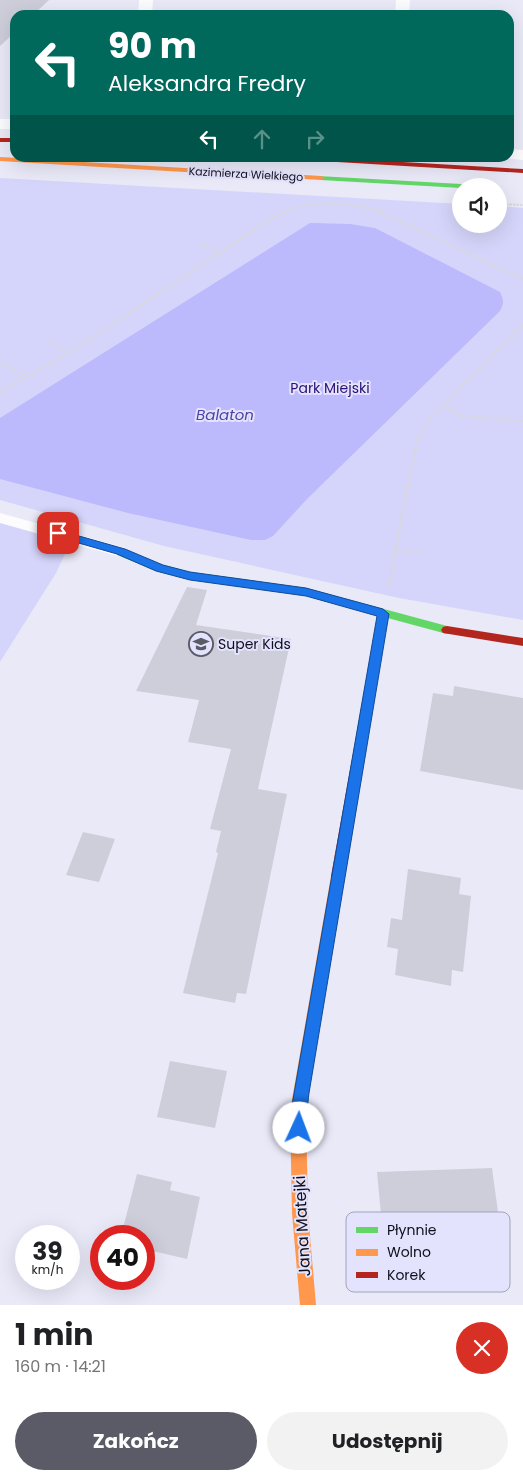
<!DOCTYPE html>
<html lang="pl">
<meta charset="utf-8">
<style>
body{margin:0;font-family:Poppins,sans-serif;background:#f2f2f2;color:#202124;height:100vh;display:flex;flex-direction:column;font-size:19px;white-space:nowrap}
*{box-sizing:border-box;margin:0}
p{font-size:16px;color:#757577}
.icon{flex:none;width:28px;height:28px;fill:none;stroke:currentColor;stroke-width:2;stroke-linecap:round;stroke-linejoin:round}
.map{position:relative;height:1305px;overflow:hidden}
.panel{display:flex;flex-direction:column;background:#fff;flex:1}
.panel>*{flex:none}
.top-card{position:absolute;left:10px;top:10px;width:504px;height:152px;border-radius:15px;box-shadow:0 5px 20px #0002;background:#00695c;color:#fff;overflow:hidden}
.controls{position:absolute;left:452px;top:178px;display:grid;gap:10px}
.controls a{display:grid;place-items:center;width:55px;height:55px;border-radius:50%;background:#fff;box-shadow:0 5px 20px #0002;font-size:25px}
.speed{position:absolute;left:15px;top:1225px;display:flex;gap:10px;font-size:25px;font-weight:700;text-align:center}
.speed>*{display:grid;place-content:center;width:65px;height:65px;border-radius:50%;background:#fff;box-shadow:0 5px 20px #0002;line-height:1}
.speed small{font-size:12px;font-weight:400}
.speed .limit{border:8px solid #d22;background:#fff;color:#111}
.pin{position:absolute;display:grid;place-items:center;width:42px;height:42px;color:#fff;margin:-21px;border-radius:10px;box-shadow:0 2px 8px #0006}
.me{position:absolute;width:55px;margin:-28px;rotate:2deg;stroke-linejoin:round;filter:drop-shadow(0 0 4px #0008)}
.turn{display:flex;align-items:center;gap:18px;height:105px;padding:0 15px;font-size:22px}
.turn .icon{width:65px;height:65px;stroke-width:2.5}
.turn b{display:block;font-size:35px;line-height:42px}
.lanes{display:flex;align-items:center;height:48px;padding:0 15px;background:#0003;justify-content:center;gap:25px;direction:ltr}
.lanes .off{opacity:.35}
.round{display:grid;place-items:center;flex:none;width:52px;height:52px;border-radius:26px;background:#f2f2f2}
.summary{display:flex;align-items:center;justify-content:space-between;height:85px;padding:0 15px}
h1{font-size:30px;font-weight:700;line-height:38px}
.button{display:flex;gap:10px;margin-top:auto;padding:10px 15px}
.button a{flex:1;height:58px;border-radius:30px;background:#5b5b68;color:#fff;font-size:20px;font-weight:700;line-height:58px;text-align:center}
.button a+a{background:#f2f2f2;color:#202124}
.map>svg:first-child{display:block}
.green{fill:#d5d5fb}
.water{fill:#bcb9fc}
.building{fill:#cecedb}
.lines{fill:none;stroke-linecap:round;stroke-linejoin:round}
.path-far2{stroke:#d8d8dc;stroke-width:2;stroke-dasharray:2.5 1;stroke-linecap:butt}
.path-far1{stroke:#d8d8dc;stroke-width:2.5;stroke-dasharray:3 2;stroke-linecap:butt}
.path{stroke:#d8d8dc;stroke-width:3;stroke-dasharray:4 2.5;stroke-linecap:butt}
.lane{fill:#fcfcfe;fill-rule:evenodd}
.street{fill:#fcfcfe;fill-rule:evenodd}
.fast{fill:#63d668;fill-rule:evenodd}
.slow{fill:#ff974d;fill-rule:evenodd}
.jam{fill:#b3261e;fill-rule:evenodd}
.route{fill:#1a73e8;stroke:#114b97}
.labels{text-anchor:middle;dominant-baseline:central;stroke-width:4;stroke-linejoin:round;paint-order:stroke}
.far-street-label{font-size:11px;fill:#0f0f1a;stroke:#e3e3fe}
.park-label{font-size:14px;fill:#2c0f76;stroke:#e3e3fe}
.poi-label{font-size:14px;fill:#0f0f1a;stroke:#e3e3fe;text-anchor:start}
.water-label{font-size:15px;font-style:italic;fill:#4f41a5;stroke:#e3e3fe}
.near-street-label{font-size:16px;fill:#0f0f1a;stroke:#e3e3fe}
.key{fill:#e3e3fe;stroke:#a3a3ba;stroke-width:1}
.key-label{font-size:14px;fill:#0f0f1a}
</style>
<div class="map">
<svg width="523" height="1305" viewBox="0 0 523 1305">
<rect width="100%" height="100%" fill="#e9e9f8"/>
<g class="green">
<path d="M0,178l461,26v20h38v-18l24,2v412l-124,-22 -235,-52 -164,-46z"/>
<path d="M0,514l73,23 -17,36 -56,89z"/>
</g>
<path class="water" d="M310,223l40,1 25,4 125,64c4,8 4,11 0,19l-193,188 -34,37 -8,4h-14l-123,-27 -128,-34v-61z"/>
<g class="building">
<path d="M0,0h49l-16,15h-18v17l-15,14z"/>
<path d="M187,587l20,3 -11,35 95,14 -33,150 29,5 -41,200 -9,-1 -2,10 -52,-10 35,-140 -2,-1 5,-21 -11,-2 21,-80 -43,-7 11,-42 -63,-9z"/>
<path d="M454,686l69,12v92l-103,-19 13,-78 20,3z"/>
<path d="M83,832l32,7 -16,43 -33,-7z"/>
<path d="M408,869l53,9 -2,16 12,2 -8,76 -11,-2 -1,16 -56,-11 3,-26 -11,-2 4,-29 11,2z"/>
<path d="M170,1061l57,10 -12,57 -58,-11z"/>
<path d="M492,1168l9,66 -24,1 1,12 -29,1v7l-64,2 -8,-85z"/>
<path d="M137,1174l35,8 -2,8 30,7 -13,62 -43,-10v-13h-23z"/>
</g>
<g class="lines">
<g class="path-far2">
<path d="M499,204l24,1"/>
<path d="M286,211c28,-12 67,-7 95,0"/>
</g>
<g class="path-far1">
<path d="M376,210l147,69"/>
<path d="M200,244l21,9"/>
<path d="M49,340l20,13"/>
<path d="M0,362l25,14"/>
<path d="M0,392l69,-39 203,-135 17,-8"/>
<path d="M443,406l19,10 61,5"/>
<path d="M408,485l10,-47 13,-20 92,-93"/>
</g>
<g class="path">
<path d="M396,550l27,3"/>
<path d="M389,585l19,-101"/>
</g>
<path class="lane" d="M0,513l126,35 2,4 -2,4 -5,1 -121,-34z"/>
<g class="street">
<path d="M139,0h14l-1,15h-14z"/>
<path d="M396,0h14l-1,15h-14z"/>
<rect x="0" y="119" width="15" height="10"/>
<path d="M509,149l14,1v10l-20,-2h6z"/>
</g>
<g class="fast">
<path d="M318,176l143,8 4,2h-4v2l-140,-8 -4,-2z"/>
<path d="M121,548l42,17 27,7 116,16 141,38 6,4 -6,4 -141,-38 -116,-16 -34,-9 -39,-16 -1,-3z"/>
</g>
<g class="slow">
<path d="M0,157l321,19 4,2 -4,2 -321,-19z"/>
<path d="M338,870l5,2 2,4 -39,235 2,102 8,92h-16l-8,-92 -2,-102 41,-235 2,-4z"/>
</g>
<g class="jam">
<rect x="0" y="138" width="15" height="4"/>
<path d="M334,158l189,11v4l-186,-11 -4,-2z"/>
<path d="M383,610l5,4 -43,262 -2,4 -5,2 -5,-2 -2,-4 47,-262z"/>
<path d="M447,626l76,12v8l-80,-13 -2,-3 2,-3z"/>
</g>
</g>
<path class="route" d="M58,530l67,19 38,16 27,7 116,16 77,21 6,5 -80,479c-2,12 -1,30 -5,40l-5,3 -6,-3 -2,-5v-17l86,-495 -71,-20 -116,-16 -34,-9 -39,-17 -63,-18 -1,-3 1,-2z"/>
<defs>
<symbol id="school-ring" viewBox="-11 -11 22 22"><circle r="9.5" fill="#e3e3fe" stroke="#5b5b68" stroke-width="1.5"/><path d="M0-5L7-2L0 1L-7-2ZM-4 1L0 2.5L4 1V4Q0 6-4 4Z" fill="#5b5b68"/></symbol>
</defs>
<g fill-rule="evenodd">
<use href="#school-ring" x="187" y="630" width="28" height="28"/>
</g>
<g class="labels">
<g class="far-street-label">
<text transform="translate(246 174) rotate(3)">Kazimierza Wielkiego</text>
</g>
<g class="park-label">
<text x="330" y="388">Park Miejski</text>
</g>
<g class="poi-label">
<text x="218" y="644">Super Kids</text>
</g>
<g class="water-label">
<text x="225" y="414">Balaton</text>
</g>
<g class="near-street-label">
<text transform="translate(302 1226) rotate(-93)">Jana Matejki</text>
</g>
</g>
<rect x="346" y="1212" width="164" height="80" rx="8" class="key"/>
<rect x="356" y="1227" width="22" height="6" fill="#63d668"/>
<rect x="356" y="1249" width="22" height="7" fill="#ff974d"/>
<rect x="356" y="1272" width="22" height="6" fill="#b3261e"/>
<g class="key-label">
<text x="387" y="1235">Płynnie</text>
<text x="387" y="1257">Wolno</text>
<text x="387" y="1280">Korek</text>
</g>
</svg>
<div class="controls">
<a><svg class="icon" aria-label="sound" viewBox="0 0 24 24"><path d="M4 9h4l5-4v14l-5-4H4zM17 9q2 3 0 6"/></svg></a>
</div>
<div class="speed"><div>39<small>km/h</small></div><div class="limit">40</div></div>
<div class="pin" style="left:58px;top:533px;background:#d93025"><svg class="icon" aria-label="arrive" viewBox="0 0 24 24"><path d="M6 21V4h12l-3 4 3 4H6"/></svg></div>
<svg class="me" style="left:299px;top:1128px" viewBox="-20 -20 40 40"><circle r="19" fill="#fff"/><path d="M0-13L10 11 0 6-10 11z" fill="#1a73e8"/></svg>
<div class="top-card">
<div class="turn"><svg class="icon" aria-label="left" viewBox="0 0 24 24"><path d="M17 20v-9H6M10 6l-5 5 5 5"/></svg><div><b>90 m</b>Aleksandra Fredry</div></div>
<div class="lanes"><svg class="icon" aria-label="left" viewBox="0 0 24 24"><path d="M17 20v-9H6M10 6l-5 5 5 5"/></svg><svg class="icon off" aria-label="ahead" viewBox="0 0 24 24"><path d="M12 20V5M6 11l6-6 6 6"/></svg><svg class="icon off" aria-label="right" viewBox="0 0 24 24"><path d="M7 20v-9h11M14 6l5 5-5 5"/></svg></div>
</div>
</div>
<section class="panel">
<div class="summary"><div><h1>1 min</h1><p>160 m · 14:21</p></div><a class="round" style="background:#d93025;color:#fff"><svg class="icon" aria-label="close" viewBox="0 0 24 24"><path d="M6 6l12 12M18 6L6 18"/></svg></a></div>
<div class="button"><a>Zakończ</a><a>Udostępnij</a></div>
</section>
